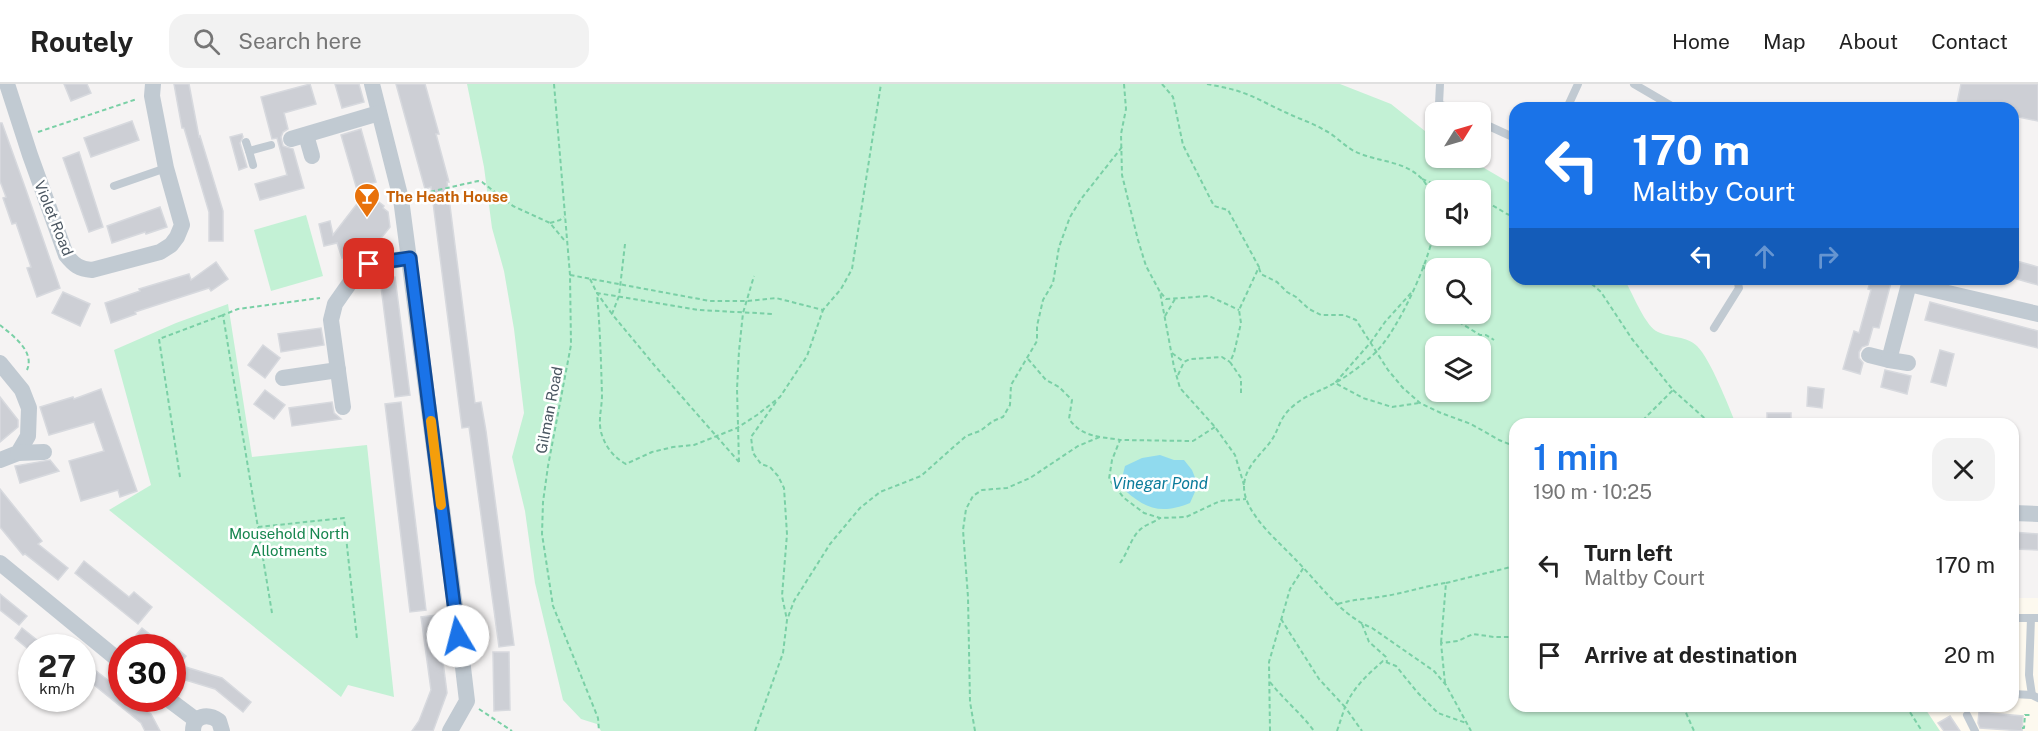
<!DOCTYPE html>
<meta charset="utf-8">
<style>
body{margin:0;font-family:"Public Sans",sans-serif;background:#f2f2f2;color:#222;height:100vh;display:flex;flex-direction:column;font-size:22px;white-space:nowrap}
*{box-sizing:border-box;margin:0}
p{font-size:20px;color:#767676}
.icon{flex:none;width:33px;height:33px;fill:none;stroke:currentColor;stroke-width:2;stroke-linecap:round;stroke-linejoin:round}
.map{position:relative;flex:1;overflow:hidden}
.panel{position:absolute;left:1509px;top:334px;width:510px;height:294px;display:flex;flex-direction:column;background:#fff;border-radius:18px;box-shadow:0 2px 4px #0004}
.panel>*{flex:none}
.top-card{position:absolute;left:1509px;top:18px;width:510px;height:183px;border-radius:18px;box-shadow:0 2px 4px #0004;background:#1a73e8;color:#fff;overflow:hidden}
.needle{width:39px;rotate:53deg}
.tools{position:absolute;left:1425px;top:18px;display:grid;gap:12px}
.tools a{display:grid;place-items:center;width:66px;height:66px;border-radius:12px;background:#fff;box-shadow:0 2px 4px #0004;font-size:30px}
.speed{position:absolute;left:18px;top:550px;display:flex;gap:12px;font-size:30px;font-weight:700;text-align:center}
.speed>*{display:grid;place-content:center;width:78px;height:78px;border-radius:50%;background:#fff;box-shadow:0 2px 4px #0004;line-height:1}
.speed small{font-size:15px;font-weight:400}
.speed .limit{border:9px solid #d22;background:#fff;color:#111}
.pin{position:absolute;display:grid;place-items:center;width:51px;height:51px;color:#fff;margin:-26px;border-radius:12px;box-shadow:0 3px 9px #0006}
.me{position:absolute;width:66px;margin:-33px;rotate:352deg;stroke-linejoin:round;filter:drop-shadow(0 0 4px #0008)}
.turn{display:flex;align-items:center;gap:21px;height:126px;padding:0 24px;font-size:27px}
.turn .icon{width:78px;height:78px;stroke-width:2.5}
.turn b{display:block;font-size:42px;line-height:51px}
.lanes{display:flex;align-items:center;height:57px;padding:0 24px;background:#0003;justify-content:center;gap:30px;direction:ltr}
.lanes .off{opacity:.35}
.round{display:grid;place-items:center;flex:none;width:63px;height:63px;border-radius:18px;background:#f2f2f2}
.summary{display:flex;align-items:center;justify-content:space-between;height:102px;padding:0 24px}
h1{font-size:36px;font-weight:600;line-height:45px;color:#1a73e8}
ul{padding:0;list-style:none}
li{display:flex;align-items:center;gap:18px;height:90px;padding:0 24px}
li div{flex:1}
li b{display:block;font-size:22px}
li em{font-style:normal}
header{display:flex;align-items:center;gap:36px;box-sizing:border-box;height:84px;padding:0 30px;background:#fff;border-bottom:2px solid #e0e0e0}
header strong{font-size:28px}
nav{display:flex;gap:33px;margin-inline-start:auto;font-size:21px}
.search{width:420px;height:54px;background:#f2f2f2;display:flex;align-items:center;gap:15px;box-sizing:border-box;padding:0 21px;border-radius:18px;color:#767676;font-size:22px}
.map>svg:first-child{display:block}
.commercial{fill:#fdf9ef}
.green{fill:#c3f1d5;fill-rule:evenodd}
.water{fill:#90daee}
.building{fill:#cdcfd5;stroke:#d7d9de;stroke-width:1.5}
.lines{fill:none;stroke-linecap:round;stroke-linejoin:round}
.path{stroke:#7ad0a6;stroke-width:2;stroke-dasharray:4.5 3;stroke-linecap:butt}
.lane{stroke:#c1cad2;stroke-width:8}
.street{stroke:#c1cad2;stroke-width:16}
.route-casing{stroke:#114b97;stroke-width:15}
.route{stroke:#1a73e8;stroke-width:10}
.slow{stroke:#f59e0b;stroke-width:10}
.labels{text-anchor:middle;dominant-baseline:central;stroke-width:5;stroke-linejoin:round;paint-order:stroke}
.food-label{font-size:15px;font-weight:bold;fill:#c56008;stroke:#fff;text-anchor:start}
.street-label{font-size:15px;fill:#4a5661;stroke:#fff}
.park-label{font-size:15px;fill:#17864f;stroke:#fff}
.water-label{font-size:16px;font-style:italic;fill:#0c7c9b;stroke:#fff}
</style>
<header>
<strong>Routely</strong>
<div class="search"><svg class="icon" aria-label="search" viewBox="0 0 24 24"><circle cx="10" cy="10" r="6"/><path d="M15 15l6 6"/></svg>Search here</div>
<nav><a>Home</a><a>Map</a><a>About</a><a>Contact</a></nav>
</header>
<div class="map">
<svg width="2038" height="647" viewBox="0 0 2038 647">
<rect width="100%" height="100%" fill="#f5f3f3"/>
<path class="commercial" d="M2013,514h25v133h-98l-16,-24 89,-1z"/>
<g class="green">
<path d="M467,0h873l51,20 44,35 1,19h31l48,28v93h107l4,3c7,13 20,45 32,50 13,6 29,4 39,14 14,14 31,59 39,78h-221v282l409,1 16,24h-1339l-4,-7 -16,-5 -18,-19 -28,-117 -10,-72 -13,-54 12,-44 -10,-84 -10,-58 -12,-43 -8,-61zM1436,106h44v46h-44zM1436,184h44v46h-44zM1436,262h44v46h-44z"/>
<path d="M306,131l17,61 -52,15 -17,-61z"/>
<path d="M228,220l24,153 115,-12 27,252 -46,-12 -7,12 -232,-187 42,-25 -37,-135 62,-27z"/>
</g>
<path class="water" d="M1160,371l14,5h10l8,10 6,15 -8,18c-32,13 -47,4 -70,-17l5,-20 17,-8z"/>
<g class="building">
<path d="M64,0h23l4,9 -20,8z"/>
<path d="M174,0h15l10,53 1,-1 23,75v30h-14v-29l-25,-84h-2z"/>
<path d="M310,0l6,20 -32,9 4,16 -5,3 -2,5 2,9 10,3 11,39 -44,12 -5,-16 32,-9 -10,-37 -5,1 -11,-42z"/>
<path d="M335,0h24l5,18 -22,6z"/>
<path d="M396,0h29l14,50h-3l13,48h-2l28,221 6,-1 5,29 28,214 -15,2 -30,-220 -7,1 -31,-241 -6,2z"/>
<path d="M1961,0h77v37l-25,-5v-8h-34l-22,-5z"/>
<path d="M132,37l7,19 -48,17 -7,-19z"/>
<path d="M0,39h2l24,67 34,98 -23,9 -10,-29 4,-1 -15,-44 -4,1 -9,-26 3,-1 -6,-16z"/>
<path d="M361,45l15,53 -17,5 25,19 -1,2 5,4 2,15 -12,15 -4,-3 -4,4 -5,-4 -13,12 1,3 -11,4 -5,-15 -13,3 -5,-22 11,-3 3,14 27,-35 -19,-65z"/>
<path d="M242,50l1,3 -3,6 7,24 -8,3 -9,-33z"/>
<path d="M79,68l24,75 -14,5 -26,-74z"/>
<path d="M160,123l7,20 -21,7 -1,-2 -33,11 -5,-17z"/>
<path d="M2013,176l25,7v18l-25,-7z"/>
<path d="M216,178l12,17 -17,12 -2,-3 -34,11 -40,13 1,2 -25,9 -6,-20 35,-12 -1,-2 50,-15 2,6z"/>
<path d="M395,193l15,118 -15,2 -15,-118z"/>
<path d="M1871,195h21l-13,49 -6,-1 -5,18 -6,2 -3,5v6l4,5 -3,11 -17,-5 11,-38 5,2 12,-43 -3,-1z"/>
<path d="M63,208l27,12 -10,22 -28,-13z"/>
<path d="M1930,218l108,29v17l-113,-28z"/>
<path d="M321,244l3,17 -43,7 -3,-18z"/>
<path d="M263,261l17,13 -15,20 -17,-13z"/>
<path d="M1940,266l14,4 -8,32 -15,-4z"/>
<path d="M1885,286l26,6 -4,18 -26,-7z"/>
<path d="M1808,303l16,2 -2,19 -15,-2z"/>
<path d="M101,305l36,102 -17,6 -2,-7 -37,11 -12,-40 35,-10 -10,-29 -45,13 -9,-28 33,-10 1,2z"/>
<path d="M265,306l20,15 -11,14 -20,-15z"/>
<path d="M0,313l18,23v7l-18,15z"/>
<path d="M332,318l2,11 7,6 -49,7 -3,-18z"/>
<path d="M401,318l25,208 -16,2 -25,-208z"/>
<rect x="1767" y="329" width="24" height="11"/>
<path d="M50,376l9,11 -39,12 -5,-17z"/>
<path d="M0,405l42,52 -4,3 30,24 -10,12 -33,-26 -2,1 -23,-28z"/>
<path d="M2013,448l25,2v16l-25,-1z"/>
<path d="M84,477l45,36 5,-5 18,15 -14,17 -63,-51z"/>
<path d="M0,510l27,22 -8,9 -19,-15z"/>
<path d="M437,531l10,78 -14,38h-21l7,-10 12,-31 -10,-73z"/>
<path d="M22,544l25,20h-20l-12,-10z"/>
<path d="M142,544l25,20h-25l-10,-8z"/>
<path d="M172,560l14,12 -7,9 43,13 29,24 -8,10 -28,-23 -43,-13z"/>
<path d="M493,568h16l1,58 -16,1z"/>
<path d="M91,583l31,24v8h9l20,15 9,17h-15l-4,-8 -58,-47z"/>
<path d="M1979,628l44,4 -1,15 -42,-3 -2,-5z"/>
<path d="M1950,632l10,15h-16l-6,-8z"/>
</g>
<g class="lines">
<g class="path">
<path d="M554,0l16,191 1,70 -23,121 -5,36 -1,32 11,72 45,112 1,13"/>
<path d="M1124,0l2,25 -5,25 1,41 16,65 8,26 14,26 14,75 6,21 35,39 20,28 9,30"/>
<path d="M1162,0l11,13 10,48 31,61 14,4 31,57 -20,43 2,13 -7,30 -4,9 11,16v17"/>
<path d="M1207,0c10,2 21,4 31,7 16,5 33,15 49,22 12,6 26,10 37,17 11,5 19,15 30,21 22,11 48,9 66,26 12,11 15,30 15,46 -2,32 -37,108 -60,130 -13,12 -28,24 -44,32 -13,7 -27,11 -39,22 -13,11 -13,23 -21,34 -10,14 -27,26 -27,46 0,26 34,54 51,72 24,24 45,56 77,69l62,43 12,14 25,46"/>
<path d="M38,48l99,-33"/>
<path d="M1422,95l27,11"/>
<path d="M416,111l62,-14 4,1 31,24 37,17 15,18"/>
<path d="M1480,114l27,16 8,3"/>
<path d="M550,139l10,-3 4,-3"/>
<path d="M625,160l-6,52 -7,18 43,52 84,96"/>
<path d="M1423,181l13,31"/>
<path d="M1259,184l2,6 16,8 10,10 9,5 13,12 12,6h23l12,5 32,50 15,18 17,15 21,10 30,11 28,16 10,4 6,5"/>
<path d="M570,191l140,26h37l29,-3 47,12 18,-21 11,-20 29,-185"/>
<path d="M590,195l7,14 102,17 75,4"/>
<path d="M1586,195l15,13 31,47 41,51 -34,34"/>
<path d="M1161,209l5,6 43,-3 30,14"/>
<path d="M1411,209l-26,29 -14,20 -36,41 28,15 29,9 27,-4"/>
<path d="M612,230l-15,-21c3,35 4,68 5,102 0,13 -4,24 -1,37 4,14 12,25 25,32l26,-12 21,-5 21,-2 43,-17 20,-13 23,-18 27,-41 16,-46"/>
<path d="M1446,230l34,21h6l8,5"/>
<path d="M1165,232l10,-17"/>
<path d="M0,241c13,11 35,26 27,45"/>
<path d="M1172,269l12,9"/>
<path d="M1028,275l18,21 13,7 13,13 -3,19c14,19 30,17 51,21"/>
<path d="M1178,291l6,-13 6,-3 32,-2 8,5"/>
<path d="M1673,306l38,34"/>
<path d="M776,318l-25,35 2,16 8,11 9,3 8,9 6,12 3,46 -5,62 5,24"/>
<path d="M1215,343l-22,14 -73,-1 -8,20 -3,19 15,19 20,15 16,5 26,-1 34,-16 26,-2"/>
<path d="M739,378l-2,-73 2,-38 4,-38 11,-37"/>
<path d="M180,393l-21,-138 64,-24"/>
<path d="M258,443l86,-9 13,121"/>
<path d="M1120,479c8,-10 11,-27 22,-35 5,-4 13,-6 18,-10"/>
<path d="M1446,499l69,-17"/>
<path d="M1338,520c16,-5 31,-5 47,-8 20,-3 40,-10 61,-13l-5,60"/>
<path d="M272,529l-49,-298 15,-6 82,-11"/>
<path d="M1281,535l38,60 26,28c8,-19 22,-32 38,-46l13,5 21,26 21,21 28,10"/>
<path d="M1362,540l7,18 17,15 1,5"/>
<path d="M1270,598c14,18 31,31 44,49"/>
<path d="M1445,599l-4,-40 17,-2 15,-7 21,3h21"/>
<path d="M1683,622l11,25"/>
<path d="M1906,622l16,25"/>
<path d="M479,625l33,22"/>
<path d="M2022,644h2l1,-13h5"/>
<path d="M755,647l28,-78 4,-33 7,-19 36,-57 30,-36 20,-16 41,-16 45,-40 14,-5 13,-10 10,-4 7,-12 1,-20 26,-44v-15l6,-26 10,-17 6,-36 11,-30 11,-18 41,-52"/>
<path d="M975,647l-5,-29 -2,-105 -5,-67 3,-21 7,-13 9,-6 25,-2 23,-10 48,-32 24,-10"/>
<path d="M1270,647l-1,-69 21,-73 14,-22"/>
<path d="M1337,647l8,-24 17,24"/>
</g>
<g class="lane">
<path d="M1440,0l-1,20 20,8"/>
<path d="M1634,0l41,24"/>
<path d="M1567,24l11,-24"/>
<path d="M1480,38l35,16"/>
<path d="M246,58l3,9 22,-6"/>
<path d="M249,67l4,14"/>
<path d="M114,102l52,-18"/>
<path d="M1714,244l25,-40 -2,-9"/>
<path d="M2013,534h25"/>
<path d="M2031,534l-2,57 3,20 6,3"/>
<path d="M2013,610l19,1"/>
<path d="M1967,631l8,16"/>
</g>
<g class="street">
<path d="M7,0l23,71 36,100c8,10 13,14 26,15l68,-18 11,-7 6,-8 5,-12 -16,-57 -14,-72 1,-12"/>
<path d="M372,0l29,115 61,460 5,42 -17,30"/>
<path d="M306,51l6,21"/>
<path d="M291,55l88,-26"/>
<path d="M1910,195l-1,5 129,30"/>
<path d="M1869,271l20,5 20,-76"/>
<path d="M1889,276l19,3"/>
<path d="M0,279l22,27 7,18 -1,28 -10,17 -18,7"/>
<path d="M283,294l55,-8"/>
<path d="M343,323l-12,-87 4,-16 26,-37 8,-3 41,-6"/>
<path d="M18,369l26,-1"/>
<path d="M2013,429l25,1"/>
<path d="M0,479l122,100"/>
<path d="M168,615l28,21"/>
<path d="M193,647c0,-16 15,-18 26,-10l3,10"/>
</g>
</g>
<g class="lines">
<defs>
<path id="route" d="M369,180l41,-6 48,378"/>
</defs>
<use href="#route" class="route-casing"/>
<use href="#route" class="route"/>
<path class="slow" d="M431,337l10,84"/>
</g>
<defs>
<symbol id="bar-pin" viewBox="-11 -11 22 30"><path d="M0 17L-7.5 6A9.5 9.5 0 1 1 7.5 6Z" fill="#e8710a" stroke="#fff"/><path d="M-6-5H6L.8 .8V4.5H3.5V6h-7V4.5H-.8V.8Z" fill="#fff"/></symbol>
</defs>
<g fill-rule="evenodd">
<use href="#bar-pin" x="352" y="97" width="30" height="40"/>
</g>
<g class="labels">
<g class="food-label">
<text x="386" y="112">The Heath House</text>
</g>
<g class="street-label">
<text transform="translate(54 134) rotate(68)">Violet Road</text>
<text transform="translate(549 326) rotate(-79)">Gilman Road</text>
</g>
<g class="park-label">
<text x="289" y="449">Mousehold North<tspan x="289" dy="17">Allotments</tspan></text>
</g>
<g class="water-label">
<text x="1160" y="399">Vinegar Pond</text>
</g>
</g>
</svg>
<div class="tools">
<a><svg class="needle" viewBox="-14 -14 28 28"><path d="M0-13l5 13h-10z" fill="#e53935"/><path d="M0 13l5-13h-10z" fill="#767676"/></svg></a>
<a><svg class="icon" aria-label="sound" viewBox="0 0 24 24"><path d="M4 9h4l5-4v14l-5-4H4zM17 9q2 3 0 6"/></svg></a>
<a><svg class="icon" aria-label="search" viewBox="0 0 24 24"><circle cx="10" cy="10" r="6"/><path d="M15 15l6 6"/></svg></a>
<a><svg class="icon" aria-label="layers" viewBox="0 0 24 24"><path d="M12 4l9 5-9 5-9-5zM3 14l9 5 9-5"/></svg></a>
</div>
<div class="speed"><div>27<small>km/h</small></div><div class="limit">30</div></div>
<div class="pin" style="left:369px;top:180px;background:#d93025"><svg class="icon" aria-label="arrive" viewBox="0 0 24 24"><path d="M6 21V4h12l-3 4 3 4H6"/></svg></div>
<svg class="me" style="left:458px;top:552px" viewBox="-20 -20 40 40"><circle r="19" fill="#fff"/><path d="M0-13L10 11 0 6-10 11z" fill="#1a73e8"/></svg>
<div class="top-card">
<div class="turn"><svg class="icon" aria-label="left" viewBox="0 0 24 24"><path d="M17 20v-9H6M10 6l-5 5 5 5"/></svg><div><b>170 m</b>Maltby Court</div></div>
<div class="lanes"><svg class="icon" aria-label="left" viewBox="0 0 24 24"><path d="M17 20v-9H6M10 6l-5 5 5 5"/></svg><svg class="icon off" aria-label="ahead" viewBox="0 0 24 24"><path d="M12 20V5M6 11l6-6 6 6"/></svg><svg class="icon off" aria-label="right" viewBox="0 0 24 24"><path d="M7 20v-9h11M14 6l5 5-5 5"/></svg></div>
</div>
<section class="panel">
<div class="summary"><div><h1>1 min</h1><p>190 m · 10:25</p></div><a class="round"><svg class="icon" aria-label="close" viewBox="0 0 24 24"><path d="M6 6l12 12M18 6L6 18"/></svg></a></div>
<ul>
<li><svg class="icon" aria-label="left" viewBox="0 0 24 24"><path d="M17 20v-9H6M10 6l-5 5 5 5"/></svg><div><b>Turn left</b><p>Maltby Court</p></div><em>170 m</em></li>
<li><svg class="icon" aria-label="arrive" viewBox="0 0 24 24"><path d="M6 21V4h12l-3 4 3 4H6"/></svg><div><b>Arrive at destination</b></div><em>20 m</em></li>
</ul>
</section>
</div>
